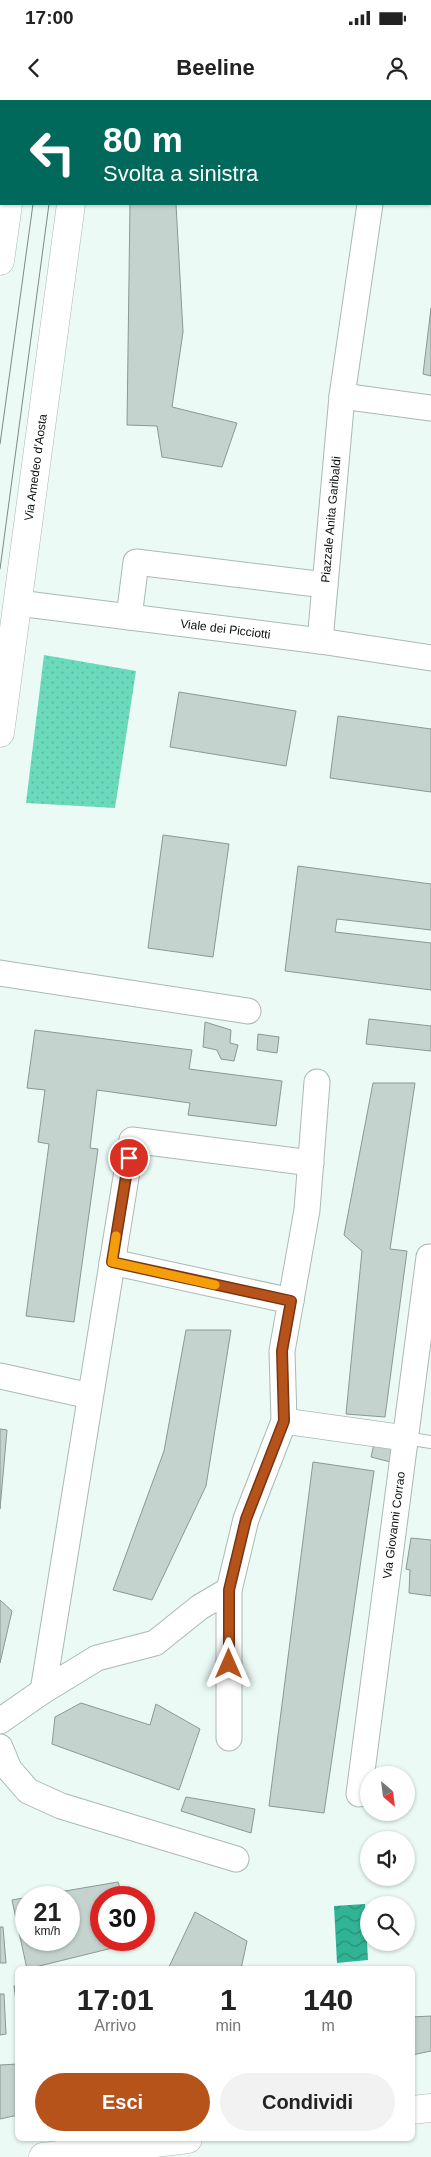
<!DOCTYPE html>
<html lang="it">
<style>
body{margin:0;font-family:Helvetica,sans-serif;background:#f2f2f2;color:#222;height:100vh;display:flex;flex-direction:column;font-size:19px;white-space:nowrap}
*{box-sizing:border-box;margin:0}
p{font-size:16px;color:#767676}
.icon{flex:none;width:28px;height:28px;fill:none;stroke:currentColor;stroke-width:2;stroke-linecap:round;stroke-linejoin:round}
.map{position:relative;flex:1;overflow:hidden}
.panel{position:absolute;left:15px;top:1866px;width:400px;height:175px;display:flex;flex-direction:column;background:#fff;border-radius:8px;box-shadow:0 1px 4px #0004}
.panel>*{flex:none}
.guide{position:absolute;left:0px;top:0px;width:431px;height:105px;box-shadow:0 1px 4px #0004;background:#00695c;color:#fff;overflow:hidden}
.needle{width:32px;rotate:152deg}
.tools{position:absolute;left:360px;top:1666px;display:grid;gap:10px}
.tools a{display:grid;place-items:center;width:55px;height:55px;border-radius:50%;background:#fff;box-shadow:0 1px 4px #0004;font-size:25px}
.speed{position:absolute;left:15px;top:1786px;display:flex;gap:10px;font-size:25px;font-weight:700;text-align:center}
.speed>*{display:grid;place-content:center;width:65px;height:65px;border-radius:50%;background:#fff;box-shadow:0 1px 4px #0004;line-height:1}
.speed small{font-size:12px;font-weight:400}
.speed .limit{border:8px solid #d22;background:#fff;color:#111}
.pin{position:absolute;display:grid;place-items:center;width:42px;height:42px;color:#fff;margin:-21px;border:2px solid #fff;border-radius:50%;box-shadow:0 1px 5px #0007}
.me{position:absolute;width:55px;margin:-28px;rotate:0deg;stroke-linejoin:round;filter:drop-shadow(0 0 4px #0008)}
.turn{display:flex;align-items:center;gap:18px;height:105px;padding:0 20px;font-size:22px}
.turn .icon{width:65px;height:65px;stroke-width:2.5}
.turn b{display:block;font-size:35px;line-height:42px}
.eta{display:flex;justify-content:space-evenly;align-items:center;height:85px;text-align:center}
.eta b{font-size:30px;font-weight:700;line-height:35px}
.primary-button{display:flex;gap:10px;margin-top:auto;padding:10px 20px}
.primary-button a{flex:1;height:58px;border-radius:30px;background:#b6531b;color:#fff;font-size:20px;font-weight:700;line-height:58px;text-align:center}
.primary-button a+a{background:#f2f2f2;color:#222}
.status{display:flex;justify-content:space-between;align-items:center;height:35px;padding:0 25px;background:#fff;direction:ltr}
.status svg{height:14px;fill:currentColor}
header{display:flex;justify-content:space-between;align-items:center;height:65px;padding:0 20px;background:#fff;font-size:22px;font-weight:700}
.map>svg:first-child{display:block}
.park{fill:url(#park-dots)}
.water{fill:url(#water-waves)}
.building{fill:#c5d3ce;stroke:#8b9893;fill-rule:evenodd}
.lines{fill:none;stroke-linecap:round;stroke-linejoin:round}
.lane-casing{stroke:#abb9b4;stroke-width:14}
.street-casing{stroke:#abb9b4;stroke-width:27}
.secondary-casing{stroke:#abb9b4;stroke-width:29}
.lane{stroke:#fff;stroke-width:12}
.street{stroke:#fff;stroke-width:25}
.secondary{stroke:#fff;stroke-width:28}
.tram{stroke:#7f8985;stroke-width:1}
.route-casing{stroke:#763612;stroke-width:12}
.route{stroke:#b6531b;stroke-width:9}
.slow{stroke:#f59e0b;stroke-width:9}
.labels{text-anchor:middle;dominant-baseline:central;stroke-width:5;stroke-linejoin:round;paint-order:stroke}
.street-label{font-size:12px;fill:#090e0c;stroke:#fff}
</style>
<div class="status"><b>17:00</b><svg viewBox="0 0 49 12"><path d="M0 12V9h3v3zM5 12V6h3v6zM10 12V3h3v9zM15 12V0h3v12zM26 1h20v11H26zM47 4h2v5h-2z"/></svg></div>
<header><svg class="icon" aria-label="back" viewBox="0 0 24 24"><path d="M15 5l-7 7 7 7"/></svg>Beeline<svg class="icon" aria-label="person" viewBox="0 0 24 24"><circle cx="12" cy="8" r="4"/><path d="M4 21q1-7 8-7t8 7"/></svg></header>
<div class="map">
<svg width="431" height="2057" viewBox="0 0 431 2057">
<defs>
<pattern id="park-dots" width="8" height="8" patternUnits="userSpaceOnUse" patternTransform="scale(1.25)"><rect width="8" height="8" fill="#6adabb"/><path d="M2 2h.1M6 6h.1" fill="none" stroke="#5bbaa0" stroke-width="1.8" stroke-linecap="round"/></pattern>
<pattern id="water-waves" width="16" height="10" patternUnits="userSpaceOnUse" patternTransform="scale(1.25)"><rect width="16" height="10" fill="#30b495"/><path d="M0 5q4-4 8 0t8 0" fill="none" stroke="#279178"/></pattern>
</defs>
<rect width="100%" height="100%" fill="#ebfaf5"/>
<path class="park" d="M44,555l92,16 -21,137 -89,-5z"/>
<path class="water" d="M365,1804l3,56 -31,3 -3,-57z"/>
<g class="building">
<path d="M430,18h1v56l-1,-5z"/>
<path d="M130,104h46l7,128 -11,75 65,16 -15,44 -60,-10 -5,-31 -30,-1z"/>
<path d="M431,208v68l-8,-2z"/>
<path d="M179,592l117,19 -10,55 -116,-19z"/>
<path d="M338,616l93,13v63l-101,-14z"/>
<path d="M163,735l66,9 -16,113 -65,-9z"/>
<path d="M298,766l133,18v46l-94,-11 -2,13 96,11v47l-146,-19z"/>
<path d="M369,919l62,7v25l-65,-7z"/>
<path d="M205,922l26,8 -1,13 8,2 -4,16 -13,-2 -4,-9 -14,-3z"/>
<path d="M35,930l157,20 -3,19 93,12 -6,45 -88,-11 2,-12 -93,-13 -7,58 8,1 -24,173 -48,-6 23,-172 -11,-2 7,-52 -18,-2z"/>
<path d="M258,934l21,3 -2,16 -20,-3z"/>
<path d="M373,983h42l-25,166 17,2 -22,166 -39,-3 16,-163 -18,-16z"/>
<path d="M186,1230h45l-25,156 -54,114 -39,-10 51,-139z"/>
<path d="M0,1329l7,1 -7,79z"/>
<path d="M374,1344l26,3 -2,17 -27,-7z"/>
<path d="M313,1362l61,9 -50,342 -55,-7z"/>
<path d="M411,1438l20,2v56l-22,-3 1,-23 -4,-1z"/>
<path d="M0,1500l12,11 -12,52z"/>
<path d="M81,1603l69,22 6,-21 44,25 -21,61 -127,-46 3,-27z"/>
<path d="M186,1697l69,12 -4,24 -70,-22z"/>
<path d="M118,1782l6,16h-23v42l40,1 -114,28 -15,-69zM26,1798h43v42h-43z"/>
<path d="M195,1812l52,29 -6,28h-73z"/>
<path d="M0,1827h3l3,36h-6z"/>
<path d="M14,1886h4v28z"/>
<path d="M0,1894h4l2,40 -6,1z"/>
<path d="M431,1916v35l-19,4v-38z"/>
<path d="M18,1964v51l-18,4v-54z"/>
</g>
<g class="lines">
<defs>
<path id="lane" d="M405,1338l26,4"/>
<g id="street">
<path d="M383,1v-1"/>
<path d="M342,296l89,12"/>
<path id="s1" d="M18,503l302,38 111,17"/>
<path d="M129,517l7,-55 189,23"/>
<path id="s2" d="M320,541l22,-245 28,-192"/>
<path d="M0,873l248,38"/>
<path d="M112,1162l179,39"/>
<path d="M0,1276l90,20"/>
<path d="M284,1321l121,17"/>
<path d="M43,1591l89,-551 179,23"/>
<path d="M0,1621l43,-30 54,-33 58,-15 45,-36 29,-17 17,-71 38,-98 -2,-70 25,-141 10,-128"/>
<path d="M229,1638v-148"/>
<path d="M0,1647l9,22 19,22 33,15 175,53"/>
<path id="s3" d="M359,1694l70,-537h2"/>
</g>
<g id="secondary">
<path d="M22,1l1,-1"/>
<path d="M85,1v-1"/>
<path d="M0,161l8,-57"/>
<path id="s4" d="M0,633l71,-529"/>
<path d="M412,2010l19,-2"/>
<path d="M43,2057l145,-18"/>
</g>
</defs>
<use href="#lane" class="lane-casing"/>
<use href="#street" class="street-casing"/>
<use href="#secondary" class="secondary-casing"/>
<use href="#lane" class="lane"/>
<use href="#street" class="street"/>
<use href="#secondary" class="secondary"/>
<g class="tram">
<path d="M47,1v-1"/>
<path d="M63,1v-1"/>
<path d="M0,344l33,-240"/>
<path d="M0,469l49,-365"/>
</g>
</g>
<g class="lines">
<defs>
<path id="route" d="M129,1058l-17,104 179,39 -9,50 2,70 -38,98 -17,71v74"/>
</defs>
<use href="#route" class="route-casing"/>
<use href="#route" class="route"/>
<path class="slow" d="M116,1136l-4,26 103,23"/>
</g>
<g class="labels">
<g class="street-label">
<text stroke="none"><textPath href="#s4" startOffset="268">Via Amedeo d'Aosta</textPath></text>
<text stroke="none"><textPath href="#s2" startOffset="122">Piazzale Anita Garibaldi</textPath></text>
<text stroke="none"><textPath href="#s1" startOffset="209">Viale dei Picciotti</textPath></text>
<text stroke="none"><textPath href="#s3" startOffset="271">Via Giovanni Corrao</textPath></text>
</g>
</g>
</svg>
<div class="tools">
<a><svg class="needle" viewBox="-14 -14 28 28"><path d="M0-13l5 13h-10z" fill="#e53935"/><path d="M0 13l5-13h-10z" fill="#767676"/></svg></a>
<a><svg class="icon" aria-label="sound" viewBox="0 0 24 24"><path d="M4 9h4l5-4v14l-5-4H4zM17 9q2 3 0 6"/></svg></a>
<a><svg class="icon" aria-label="search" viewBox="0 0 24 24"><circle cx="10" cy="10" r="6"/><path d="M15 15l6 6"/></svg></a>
</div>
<div class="speed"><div>21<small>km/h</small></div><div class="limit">30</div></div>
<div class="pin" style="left:129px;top:1058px;background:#d93025"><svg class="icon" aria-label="arrive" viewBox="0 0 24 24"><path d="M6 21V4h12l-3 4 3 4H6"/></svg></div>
<svg class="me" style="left:229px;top:1564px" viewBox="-20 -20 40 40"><path d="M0-17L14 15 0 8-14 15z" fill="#b6531b" stroke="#fff" stroke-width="4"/></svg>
<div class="guide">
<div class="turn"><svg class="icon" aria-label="left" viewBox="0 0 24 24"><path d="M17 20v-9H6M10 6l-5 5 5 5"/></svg><div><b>80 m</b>Svolta a sinistra</div></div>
</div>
<section class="panel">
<div class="eta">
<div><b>17:01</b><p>Arrivo</p></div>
<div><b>1</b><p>min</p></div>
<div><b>140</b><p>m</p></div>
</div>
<div class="primary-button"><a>Esci</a><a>Condividi</a></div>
</section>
</div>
